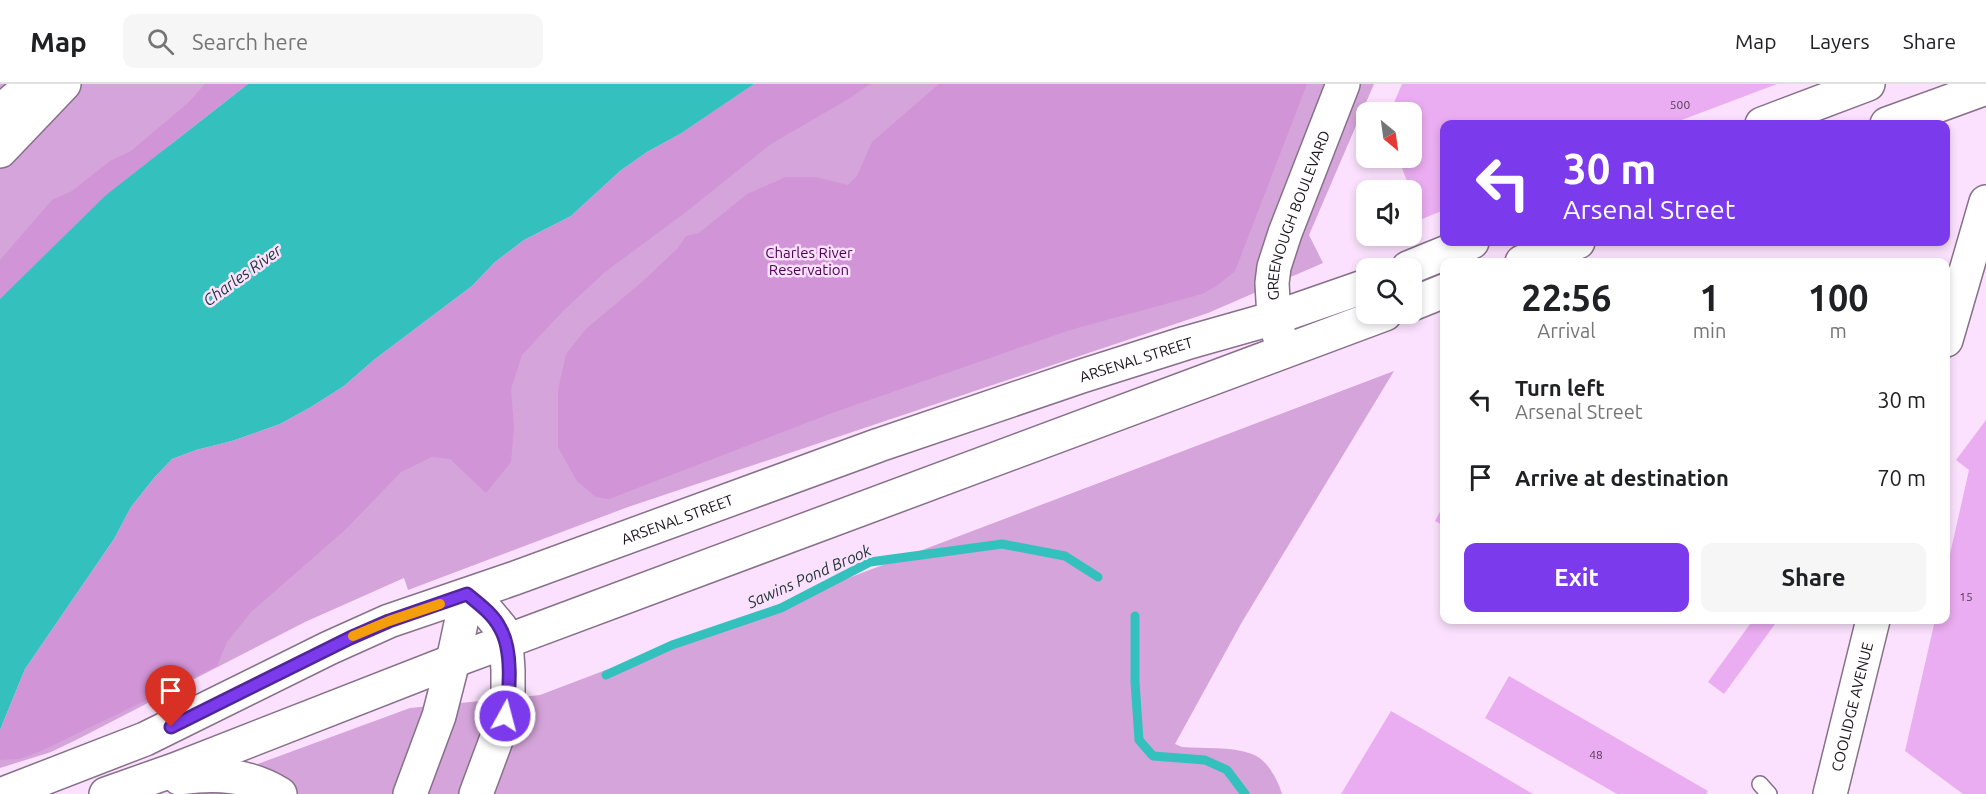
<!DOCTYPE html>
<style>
body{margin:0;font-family:Ubuntu,sans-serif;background:#f6f6f6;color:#202124;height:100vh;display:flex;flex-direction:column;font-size:22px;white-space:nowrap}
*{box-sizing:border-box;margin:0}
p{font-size:20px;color:#757577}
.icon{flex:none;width:33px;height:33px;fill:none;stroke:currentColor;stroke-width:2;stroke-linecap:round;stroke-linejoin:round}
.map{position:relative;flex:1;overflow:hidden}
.side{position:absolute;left:1440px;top:174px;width:510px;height:366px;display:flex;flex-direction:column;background:#fff;border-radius:12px;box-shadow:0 3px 9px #0003}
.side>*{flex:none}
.guide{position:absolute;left:1440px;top:36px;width:510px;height:126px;border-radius:12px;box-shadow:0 3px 9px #0003;background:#7c3aed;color:#fff;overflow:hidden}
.needle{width:39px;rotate:151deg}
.buttons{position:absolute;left:1356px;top:18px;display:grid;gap:12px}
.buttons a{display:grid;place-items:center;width:66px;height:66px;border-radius:12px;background:#fff;box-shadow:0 3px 9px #0003;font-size:30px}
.pin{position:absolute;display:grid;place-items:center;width:51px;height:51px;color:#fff;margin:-62px -26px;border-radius:50% 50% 50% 0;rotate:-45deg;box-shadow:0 0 6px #0007}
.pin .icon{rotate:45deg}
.me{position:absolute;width:66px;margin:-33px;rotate:7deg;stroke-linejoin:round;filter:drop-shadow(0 0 4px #0008)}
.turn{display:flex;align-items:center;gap:21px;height:126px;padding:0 24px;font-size:27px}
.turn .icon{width:78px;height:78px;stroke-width:2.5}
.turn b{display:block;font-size:42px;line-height:51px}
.eta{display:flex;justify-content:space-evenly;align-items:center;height:102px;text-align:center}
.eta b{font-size:36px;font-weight:700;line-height:42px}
.button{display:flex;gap:12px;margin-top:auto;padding:12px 24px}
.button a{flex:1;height:69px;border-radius:12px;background:#7c3aed;color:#fff;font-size:24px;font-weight:700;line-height:69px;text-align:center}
.button a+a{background:#f6f6f6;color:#202124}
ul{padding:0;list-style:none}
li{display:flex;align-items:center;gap:18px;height:78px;padding:0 24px}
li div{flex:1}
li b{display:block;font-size:22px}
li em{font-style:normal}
header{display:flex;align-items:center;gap:36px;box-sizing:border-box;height:84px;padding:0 30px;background:#fff;border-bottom:2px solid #e0e0e0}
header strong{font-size:28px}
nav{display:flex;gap:33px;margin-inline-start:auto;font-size:21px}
.search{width:420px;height:54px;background:#f6f6f6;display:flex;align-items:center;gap:15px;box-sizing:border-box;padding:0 21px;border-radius:12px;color:#757577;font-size:22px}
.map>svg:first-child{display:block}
.green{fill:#d5a4da}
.forest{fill:#d194d7}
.water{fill:#34c1be}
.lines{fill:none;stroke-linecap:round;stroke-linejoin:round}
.stream{stroke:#34c1be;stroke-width:9}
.building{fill:#ebadf1}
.lane-casing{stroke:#877089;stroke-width:18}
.secondary-casing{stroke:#877089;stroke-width:36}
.primary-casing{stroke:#877089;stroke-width:36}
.lane{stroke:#fff;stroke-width:15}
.secondary{stroke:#fff;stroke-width:33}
.primary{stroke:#fff;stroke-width:33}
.route-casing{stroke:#51269a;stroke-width:15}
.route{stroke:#7c3aed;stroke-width:10}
.slow{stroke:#f59e0b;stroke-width:10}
.labels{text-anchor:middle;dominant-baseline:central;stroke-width:5;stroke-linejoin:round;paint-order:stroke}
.number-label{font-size:12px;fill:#503a53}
.street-label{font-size:15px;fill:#1d141e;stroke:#fbe1fd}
.park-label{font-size:15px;fill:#4d0056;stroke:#fbe1fd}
.water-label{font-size:16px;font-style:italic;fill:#213837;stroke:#fbe1fd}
</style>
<header>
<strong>Map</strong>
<div class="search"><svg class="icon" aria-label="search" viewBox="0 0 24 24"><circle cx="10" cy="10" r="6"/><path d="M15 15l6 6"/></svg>Search here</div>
<nav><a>Map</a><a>Layers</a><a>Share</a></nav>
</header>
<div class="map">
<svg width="1986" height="710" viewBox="0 0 1986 710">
<rect width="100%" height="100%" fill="#fbe1fd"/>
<g class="green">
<path d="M0,0h248l-71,54 -177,161z"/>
<path d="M754,0h620l-65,151 14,28 -115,50 -580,194 -220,83 -4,-12 -99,44 -229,118 -25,12 -51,16v-38l680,-596z"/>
<path d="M1394,287l-152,251 -67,122 7,3c22,2 49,-1 70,7 15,5 26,26 30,40h-1106l234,-86 130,-13z"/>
</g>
<g class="forest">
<path d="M205,0h43l-142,111 -106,104v-39l52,-60 20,-9 38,-30 21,-10 57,-48z"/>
<path d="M754,0h116l-20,14 -79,46 -85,68 -81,60 -42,39 -41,44 -11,34 3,39 -3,34 -25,31 -36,-34 -18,-2 -31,15 -56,58 -94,82 -24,30 -10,24 -176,85 -22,8 -19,1v-30l25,-61 89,-130 17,-32 23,-29 18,-19 24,-9 36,-9 48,-17 31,-17 33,-21 31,-27 97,-73 23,-24 29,-22 47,-24 49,-45 27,-19 33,-18z"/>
<path d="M939,0h368l-72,187 -17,14 -16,9 -132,36 -238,83 -223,86 -13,-2 -19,-16 -19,-34v-57l8,-36 20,-25 56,-47 36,-34 8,-12 13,-3 48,-39 39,-17h29l33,8 9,-9 15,-34z"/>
</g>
<path class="water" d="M248,0h506l-74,50 -33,18 -27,19 -49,45 -47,24 -29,22 -23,24 -97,73 -31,27 -33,21 -31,17 -48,17 -36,9 -24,9 -18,19 -23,29 -17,32 -89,130 -25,61v-431l106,-104z"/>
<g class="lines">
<g class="stream">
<path d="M1135,532v66l4,58 14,16 52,4 22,10 18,24"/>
<path d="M606,591l66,-30 109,-37 89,-46 132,-18 63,12 33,21"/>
</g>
</g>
<g class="building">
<path d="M1402,0h375l-106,40h-227v86l-22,9 -24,-61h14v-46h-22z"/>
<path d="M1986,336v374h-23l-58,-43 30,-131h11v-48l23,-102 -13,-10z"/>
<path d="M1444,420v22l-9,-5z"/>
<path d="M1753,536h25l-54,74 -16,-12z"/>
<path d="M1509,592l199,115 -2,3h-89l-132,-76z"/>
<path d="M1391,627l35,20 107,63h-192z"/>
</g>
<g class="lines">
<defs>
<path id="lane" d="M1760,700l9,10"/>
<g id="secondary">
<path d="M1762,40l106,-40"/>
<path d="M1887,40l99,-36"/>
<path d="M1522,178l56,-20"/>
<path d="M1408,184l64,-26"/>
<path d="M1412,220l32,-13"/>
<path id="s1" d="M1280,254l-6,-20 -2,-35 2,-16 11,-34 58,-149"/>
<path d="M1946,256l40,-138"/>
<path d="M467,511l19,15 15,18 6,27 1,15v31l-3,15 -29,78"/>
<path d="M179,694c36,-5 69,-4 101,16"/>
<path id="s2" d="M3,710l142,-55 184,-91 60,-27 126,-43 364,-133 203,-69 104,-33 88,-25 92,-32"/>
<path d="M106,710l68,-24 279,-109 932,-347"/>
<path d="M410,710l29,-78 14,-55 14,-66"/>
<path id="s3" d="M1830,710l43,-174"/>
</g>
<g id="primary">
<path d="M0,28l32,-28"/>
<path d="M0,67l64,-67"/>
</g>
</defs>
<use href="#lane" class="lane-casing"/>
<use href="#secondary" class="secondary-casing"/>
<use href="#primary" class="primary-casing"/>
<use href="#lane" class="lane"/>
<use href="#secondary" class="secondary"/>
<use href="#primary" class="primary"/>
</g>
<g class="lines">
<defs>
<path id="route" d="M171,643l179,-89 39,-17 78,-27c12,10 26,20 33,34 13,22 10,64 5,88"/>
</defs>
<use href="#route" class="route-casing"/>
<use href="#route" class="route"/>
<path class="slow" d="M353,552l36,-15 51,-17"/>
</g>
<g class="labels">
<g class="number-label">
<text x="1680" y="20">500</text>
<text x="1966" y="512">15</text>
<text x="1596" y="670">48</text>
</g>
<g class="street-label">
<text stroke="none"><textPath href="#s1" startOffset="128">GREENOUGH BOULEVARD</textPath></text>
<text stroke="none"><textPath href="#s2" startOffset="1215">ARSENAL STREET</textPath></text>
<text stroke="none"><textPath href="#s2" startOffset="729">ARSENAL STREET</textPath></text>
<text stroke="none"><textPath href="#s3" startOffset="90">COOLIDGE AVENUE</textPath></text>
</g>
<g class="park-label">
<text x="809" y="168">Charles River<tspan x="809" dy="17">Reservation</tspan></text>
</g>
<g class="water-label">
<text transform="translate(242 191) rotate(-36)">Charles River</text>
<text transform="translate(809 492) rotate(-24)">Sawins Pond Brook</text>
</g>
</g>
</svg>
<div class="buttons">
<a><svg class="needle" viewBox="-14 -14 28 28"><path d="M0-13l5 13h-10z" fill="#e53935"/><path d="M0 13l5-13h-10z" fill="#757577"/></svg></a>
<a><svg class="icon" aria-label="sound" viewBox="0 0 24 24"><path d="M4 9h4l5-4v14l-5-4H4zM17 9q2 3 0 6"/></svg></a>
<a><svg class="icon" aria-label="search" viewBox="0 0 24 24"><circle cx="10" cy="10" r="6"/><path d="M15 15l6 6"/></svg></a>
</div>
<div class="pin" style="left:171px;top:643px;background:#d93025"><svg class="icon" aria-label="arrive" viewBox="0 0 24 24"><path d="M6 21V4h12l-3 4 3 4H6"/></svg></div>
<svg class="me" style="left:505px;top:632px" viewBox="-20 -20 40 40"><circle r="17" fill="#7c3aed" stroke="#fff" stroke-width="3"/><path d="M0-11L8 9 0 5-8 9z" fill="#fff"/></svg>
<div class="guide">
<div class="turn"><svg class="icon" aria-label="left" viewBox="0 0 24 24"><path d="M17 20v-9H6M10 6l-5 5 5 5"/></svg><div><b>30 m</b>Arsenal Street</div></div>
</div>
<section class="side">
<div class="eta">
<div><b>22:56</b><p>Arrival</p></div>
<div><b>1</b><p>min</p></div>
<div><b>100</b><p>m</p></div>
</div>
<ul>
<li><svg class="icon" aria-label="left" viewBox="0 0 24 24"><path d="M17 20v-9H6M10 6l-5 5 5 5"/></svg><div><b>Turn left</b><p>Arsenal Street</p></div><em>30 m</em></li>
<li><svg class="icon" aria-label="arrive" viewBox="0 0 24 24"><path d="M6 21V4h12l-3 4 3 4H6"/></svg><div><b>Arrive at destination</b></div><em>70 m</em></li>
</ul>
<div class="button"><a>Exit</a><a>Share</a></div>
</section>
</div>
